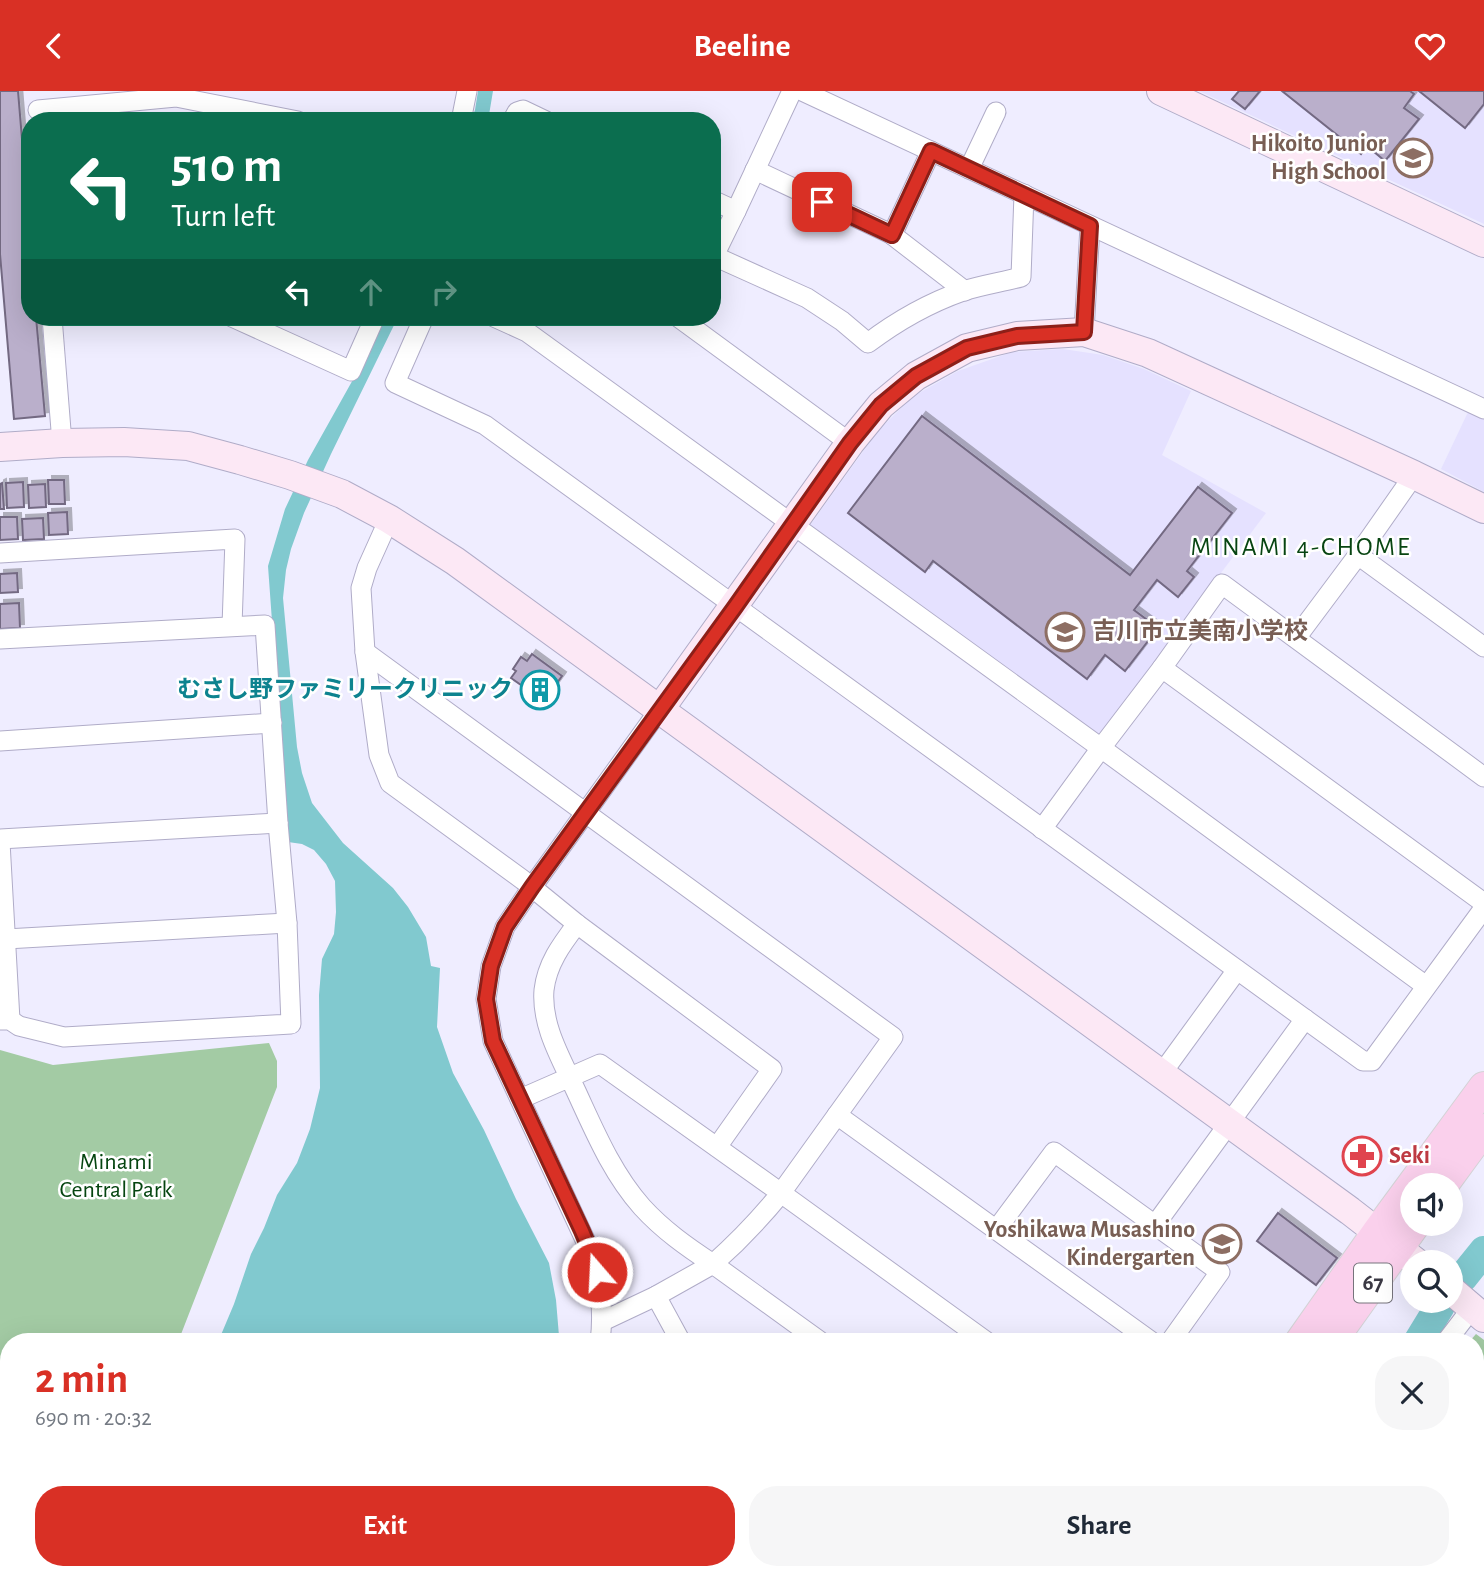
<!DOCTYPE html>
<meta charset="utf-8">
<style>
body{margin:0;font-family:"Alegreya Sans","Noto Sans JP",sans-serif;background:#f6f6f7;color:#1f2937;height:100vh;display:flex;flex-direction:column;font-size:26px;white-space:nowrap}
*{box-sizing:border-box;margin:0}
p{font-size:23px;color:#747a83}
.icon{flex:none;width:38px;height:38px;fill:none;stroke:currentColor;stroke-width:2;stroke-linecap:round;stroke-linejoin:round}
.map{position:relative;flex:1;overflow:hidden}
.panel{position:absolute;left:0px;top:1242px;width:1484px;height:247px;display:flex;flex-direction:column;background:#fff;border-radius:28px 28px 0 0;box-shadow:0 7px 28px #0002}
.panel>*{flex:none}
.top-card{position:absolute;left:21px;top:21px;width:700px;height:214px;border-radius:28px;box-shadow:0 7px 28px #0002;background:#0b6e4f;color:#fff;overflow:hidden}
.buttons{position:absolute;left:1400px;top:1082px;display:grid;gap:14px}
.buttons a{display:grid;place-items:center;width:63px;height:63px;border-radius:50%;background:#fff;box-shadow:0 7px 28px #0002;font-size:35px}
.pin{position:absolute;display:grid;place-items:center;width:60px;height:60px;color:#fff;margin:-30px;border-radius:14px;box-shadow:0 4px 10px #0006}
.me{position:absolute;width:77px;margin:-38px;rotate:341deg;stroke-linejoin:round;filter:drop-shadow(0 0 5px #0008)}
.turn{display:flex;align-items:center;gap:24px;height:147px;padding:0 35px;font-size:32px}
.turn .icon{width:91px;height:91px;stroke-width:2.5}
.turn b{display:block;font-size:49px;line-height:60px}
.lanes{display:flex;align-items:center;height:66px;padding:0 35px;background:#0003;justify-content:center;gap:35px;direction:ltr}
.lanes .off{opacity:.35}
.round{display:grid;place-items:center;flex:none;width:74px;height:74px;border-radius:28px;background:#f6f6f7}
.overview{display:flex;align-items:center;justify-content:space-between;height:119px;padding:0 35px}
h1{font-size:42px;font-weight:700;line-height:52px;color:#d93025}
.action{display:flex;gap:14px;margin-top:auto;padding:14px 35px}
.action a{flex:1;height:80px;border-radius:28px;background:#d93025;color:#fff;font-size:28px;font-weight:700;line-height:80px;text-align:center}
.action a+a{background:#f6f6f7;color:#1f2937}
header{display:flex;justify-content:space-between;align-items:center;height:91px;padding:0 35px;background:#d93025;color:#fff;font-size:32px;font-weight:700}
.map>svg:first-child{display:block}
.built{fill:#e5e1ff}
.green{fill:#a3cba4}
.water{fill:#81c9cf}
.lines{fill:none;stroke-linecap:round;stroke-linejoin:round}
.river{stroke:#81c9cf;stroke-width:30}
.building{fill:#baafcb;stroke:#736982;stroke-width:2;filter:url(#shadow)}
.street-casing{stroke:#b0acc8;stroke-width:21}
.secondary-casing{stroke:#b0acc8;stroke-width:30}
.primary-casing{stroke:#d4d3d6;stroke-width:32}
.street{stroke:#fff;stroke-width:19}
.secondary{stroke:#fce8f5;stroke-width:28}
.primary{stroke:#fad0ec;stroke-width:30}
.route-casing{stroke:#8d1f18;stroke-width:18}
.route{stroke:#d93025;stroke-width:12}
.labels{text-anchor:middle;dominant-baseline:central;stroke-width:5;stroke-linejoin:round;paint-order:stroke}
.shield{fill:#fff;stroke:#76747c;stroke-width:2}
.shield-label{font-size:23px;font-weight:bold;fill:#3b3944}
.education-label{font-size:24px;font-weight:bold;fill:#785e54;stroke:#fff;text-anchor:end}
.culture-label{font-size:24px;font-weight:bold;fill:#0d838f;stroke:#fff;text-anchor:end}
.health-label{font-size:24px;font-weight:bold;fill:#be3a42;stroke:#fff;text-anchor:start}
.park-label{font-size:24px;fill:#054510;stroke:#fff}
.neighbourhood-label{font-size:26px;letter-spacing:2px;fill:#084512;stroke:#fff}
</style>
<header><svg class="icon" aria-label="back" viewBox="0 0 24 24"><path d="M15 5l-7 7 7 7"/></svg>Beeline<svg class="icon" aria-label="heart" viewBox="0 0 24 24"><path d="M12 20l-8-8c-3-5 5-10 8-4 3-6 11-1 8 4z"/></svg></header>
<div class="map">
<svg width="1484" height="1488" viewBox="0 0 1484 1488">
<defs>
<filter id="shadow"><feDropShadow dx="4" dy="-4" stdDeviation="0" flood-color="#0004"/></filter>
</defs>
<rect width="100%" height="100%" fill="#efedff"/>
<g class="built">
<path d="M1199,0h285v133z"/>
<path d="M1063,258l40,6 41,14 47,22 -29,64 104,58 -168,224 -290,-209 69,-96 35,-35 46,-26 54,-19z"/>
<path d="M1469,319l15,7v75l-43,-23z"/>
<path d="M534,1480l62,1 10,7h-78z"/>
<path d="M1307,1480l103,1 9,7h-116z"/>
</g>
<g class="green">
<path d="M269,952l8,18v26l-99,255h-169v229h171l3,8h-183v-529l53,15z"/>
<path d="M1476,1243l8,6v239h-29l-8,-7 28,-1v-229h-6z"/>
</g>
<g class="water">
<path d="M478,0h15l-5,30h-17l4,-11z"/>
<path d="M385,226h13l-67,137 -27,59 -13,36 -5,21 -3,28 14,149 5,26 10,30 31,40 50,45 15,19 18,30 5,29 9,2 -3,59 16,46 31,57 32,69 33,64 7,37 3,36 -1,6h-340l16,-38 17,-50 13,-26 13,-33 20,-32 13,-34 10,-41 -1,-93 3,-36 12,-25 2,-22 -1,-31 -9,-17 -12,-14 -12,-6 -14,-2 -20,-276 17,-57 23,-49 66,-118z"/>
<path d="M211,1481v-1l268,1 -8,7h-258z"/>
</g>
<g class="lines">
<g class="river">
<path d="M1463,1186l21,-26"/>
<path d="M1418,1251l22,-36"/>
<path d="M1274,1488l3,-8"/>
</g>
</g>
<g class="building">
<path d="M0,0h18l12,144v82h6l9,99 -31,3 -14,-165z"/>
<path d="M1239,0h21l-15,18 -13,-10z"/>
<path d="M1282,0h128l4,3 -10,14 15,11 -34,42 -18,-15 -6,8z"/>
<path d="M1419,0h65v13l-19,24z"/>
<path d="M922,325l208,159 68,-88 34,26 -45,58 7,6 -16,20 -21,-17 -23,30 24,18 -33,43 -20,-16 -18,24 -154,-118 -8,11 -77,-59z"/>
<path d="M48,389h16l1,24h-16z"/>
<path d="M23,391l1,25 -17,1 -1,-25z"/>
<path d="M2,392l2,26h-4v-25z"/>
<path d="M45,393l1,23 -17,1 -1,-23z"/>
<path d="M67,421l1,22 -19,1 -1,-22z"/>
<path d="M0,426h17l1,22 -18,1z"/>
<path d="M43,427l1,21 -21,1 -1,-21z"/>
<path d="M17,482l1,19 -18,1v-19z"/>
<path d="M19,512l1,25 -20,1v-25z"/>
<path d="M532,563l30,22 -18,25 -33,-23 5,-7 -3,-2 8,-12 6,4z"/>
<path d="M1278,1122l59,45 -21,27 -59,-44z"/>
</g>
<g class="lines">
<defs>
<g id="street">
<path d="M802,0l682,318"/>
<path d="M38,19l138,-13 122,24"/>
<path d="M461,30l6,-30"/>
<path d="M512,30l5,-9 6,-2 23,11"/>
<path d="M969,78l27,-57"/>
<path d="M755,79l136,64 74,57"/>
<path d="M712,109l24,11 -24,49"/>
<path d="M736,120l56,-120"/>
<path d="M892,144l39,-84"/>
<path d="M714,165l93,42 35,23 26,22c29,-22 61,-40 95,-52 19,-6 39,-9 58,-14l3,-83"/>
<path d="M52,226l10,126"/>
<path d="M232,226l119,54 24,-54"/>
<path d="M424,226l-29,66 90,42 878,636h9l112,-153"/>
<path d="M494,226l33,15 574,416 61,-80"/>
<path d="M678,226l172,126"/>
<path d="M1084,241l6,-106"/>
<path d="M389,428l-22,49 -6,20 4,64 14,103 11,28 133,97 54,44 195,145 -55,78"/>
<path d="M0,462l235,-14 -3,87"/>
<path d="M1358,464l126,92"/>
<path d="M1296,547l62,-83 56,-80"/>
<path d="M0,548l265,-14 13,198 9,100 4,101 -227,13 -45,-11 -9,-6h-10"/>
<path d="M365,561l528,385 -112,156 206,149"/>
<path d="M0,650l272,-18"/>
<path d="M1484,686l-262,-193 -60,84 322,235"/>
<path d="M1042,738l59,-81 325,238"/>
<path d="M0,748l278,-16"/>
<path d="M0,751l10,178"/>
<path d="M6,848l281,-16"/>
<path d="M1162,982l75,-103"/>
<path d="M520,1008l80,-35 181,129c-22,27 -42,48 -68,71 -26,-17 -50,-34 -71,-57 -30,-34 -47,-75 -66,-116 -14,-31 -35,-65 -32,-101 3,-26 17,-45 33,-66"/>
<path d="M837,1024l315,227"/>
<path d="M1155,1134l150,-206"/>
<path d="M996,1139l58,-78 166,120 -50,70"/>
<path d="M656,1205l25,46"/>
<path d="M603,1230l53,-25 57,-32 108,78"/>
<path d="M600,1251c4,-31 0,-55 -7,-85l-100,-216 -7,-42 5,-33 14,-39 27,-40 128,-178"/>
<path d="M1446,1251l26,-34"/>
<path d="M626,1480l10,8"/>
<path d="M807,1480l10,8"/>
<path d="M972,1480l11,8"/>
<path d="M1216,1480l9,8"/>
<path d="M1430,1480l9,8"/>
<path d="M998,1488l5,-8"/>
<path d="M1288,1488l5,-8"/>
</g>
<g id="secondary">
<path d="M1161,0l323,152"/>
<path d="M0,356l62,-4 62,-1 64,4 52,14 50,15 52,19 47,25 66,42 895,650 66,51"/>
<path d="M660,618l190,-266 31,-38 35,-29 51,-28 50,-12 67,-4 64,21 266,122 70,34"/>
<path d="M1451,1199l33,28"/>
</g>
<g id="primary">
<path d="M1443,1094l41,-56"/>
<path d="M1300,1251l78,-111 106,-144"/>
<path d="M1331,1251l85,-119"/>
<path d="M1130,1488l5,-8"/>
<path d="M1154,1488l6,-8"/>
</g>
</defs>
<use href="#street" class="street-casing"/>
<use href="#secondary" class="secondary-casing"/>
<use href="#primary" class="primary-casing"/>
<use href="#street" class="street"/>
<use href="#secondary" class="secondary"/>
<use href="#primary" class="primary"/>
</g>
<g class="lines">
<defs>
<path id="route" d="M597,1181l-4,-15 -11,-26 -89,-190 -7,-42 5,-33 14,-39 27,-40 203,-280 115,-164 31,-38 35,-29 51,-28 50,-12 67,-4 6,-106 -159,-75 -39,84 -70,-33"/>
</defs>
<use href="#route" class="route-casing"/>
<use href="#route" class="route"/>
</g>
<defs>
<symbol id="school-ring" viewBox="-11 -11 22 22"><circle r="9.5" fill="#fff" stroke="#8d6e63" stroke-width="1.5"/><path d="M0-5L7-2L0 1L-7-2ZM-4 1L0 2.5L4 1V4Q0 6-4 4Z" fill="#8d6e63"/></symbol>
<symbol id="building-ring" viewBox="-11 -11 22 22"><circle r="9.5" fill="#fff" stroke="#0f9aa8" stroke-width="1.5"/><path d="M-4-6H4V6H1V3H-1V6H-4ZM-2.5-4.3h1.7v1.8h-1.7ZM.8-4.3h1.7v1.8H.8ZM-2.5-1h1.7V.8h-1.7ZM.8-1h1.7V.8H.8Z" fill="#0f9aa8"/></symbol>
<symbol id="pharmacy-ring" viewBox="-11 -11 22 22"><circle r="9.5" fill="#fff" stroke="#e0444e" stroke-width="1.5"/><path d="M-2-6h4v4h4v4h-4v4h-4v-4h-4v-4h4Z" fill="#e0444e"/></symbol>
</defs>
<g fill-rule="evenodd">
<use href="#school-ring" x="1391" y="45" width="44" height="44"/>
<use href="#school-ring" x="1043" y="519" width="44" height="44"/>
<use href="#building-ring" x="518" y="577" width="44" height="44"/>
<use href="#pharmacy-ring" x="1340" y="1043" width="44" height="44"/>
<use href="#school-ring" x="1200" y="1131" width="44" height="44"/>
</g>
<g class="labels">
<rect class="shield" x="1354" y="1172.5" width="38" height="39" rx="5"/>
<g class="shield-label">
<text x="1373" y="1192">67</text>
</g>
<g class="education-label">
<text x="1386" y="53">Hikoito Junior<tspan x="1386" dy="28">High School</tspan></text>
<text x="1092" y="541" text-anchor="start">吉川市立美南小学校</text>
<text x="1195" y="1139">Yoshikawa Musashino<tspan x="1195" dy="28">Kindergarten</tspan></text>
</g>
<g class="culture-label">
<text x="513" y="599">むさし野ファミリークリニック</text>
</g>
<g class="health-label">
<text x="1389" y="1065">Seki</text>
</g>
<g class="park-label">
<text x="116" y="1071">Minami<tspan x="116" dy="28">Central Park</tspan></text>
</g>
<g class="neighbourhood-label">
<text x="1301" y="456">MINAMI 4-CHOME</text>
</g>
</g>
</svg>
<div class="buttons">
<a><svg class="icon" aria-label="sound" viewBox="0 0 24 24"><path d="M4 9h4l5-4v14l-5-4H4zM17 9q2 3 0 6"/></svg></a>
<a><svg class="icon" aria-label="search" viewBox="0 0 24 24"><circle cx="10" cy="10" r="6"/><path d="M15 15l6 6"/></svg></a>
</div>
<div class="pin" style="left:822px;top:111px;background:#d93025"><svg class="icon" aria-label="arrive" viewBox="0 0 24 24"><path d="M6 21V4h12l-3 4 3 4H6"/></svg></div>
<svg class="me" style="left:597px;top:1181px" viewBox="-20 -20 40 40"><circle r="17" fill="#d93025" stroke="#fff" stroke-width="3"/><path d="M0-11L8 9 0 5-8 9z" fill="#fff"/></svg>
<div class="top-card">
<div class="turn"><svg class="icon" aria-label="left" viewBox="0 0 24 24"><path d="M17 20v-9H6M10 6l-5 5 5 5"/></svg><div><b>510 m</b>Turn left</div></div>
<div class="lanes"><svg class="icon" aria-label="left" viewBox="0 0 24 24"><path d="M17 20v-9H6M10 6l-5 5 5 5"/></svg><svg class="icon off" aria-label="ahead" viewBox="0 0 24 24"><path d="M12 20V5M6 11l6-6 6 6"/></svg><svg class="icon off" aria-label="right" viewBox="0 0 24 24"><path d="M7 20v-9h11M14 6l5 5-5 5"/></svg></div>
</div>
<section class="panel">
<div class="overview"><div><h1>2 min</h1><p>690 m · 20:32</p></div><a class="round"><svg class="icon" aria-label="close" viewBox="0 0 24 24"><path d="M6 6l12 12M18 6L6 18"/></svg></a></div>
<div class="action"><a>Exit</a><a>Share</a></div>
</section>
</div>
